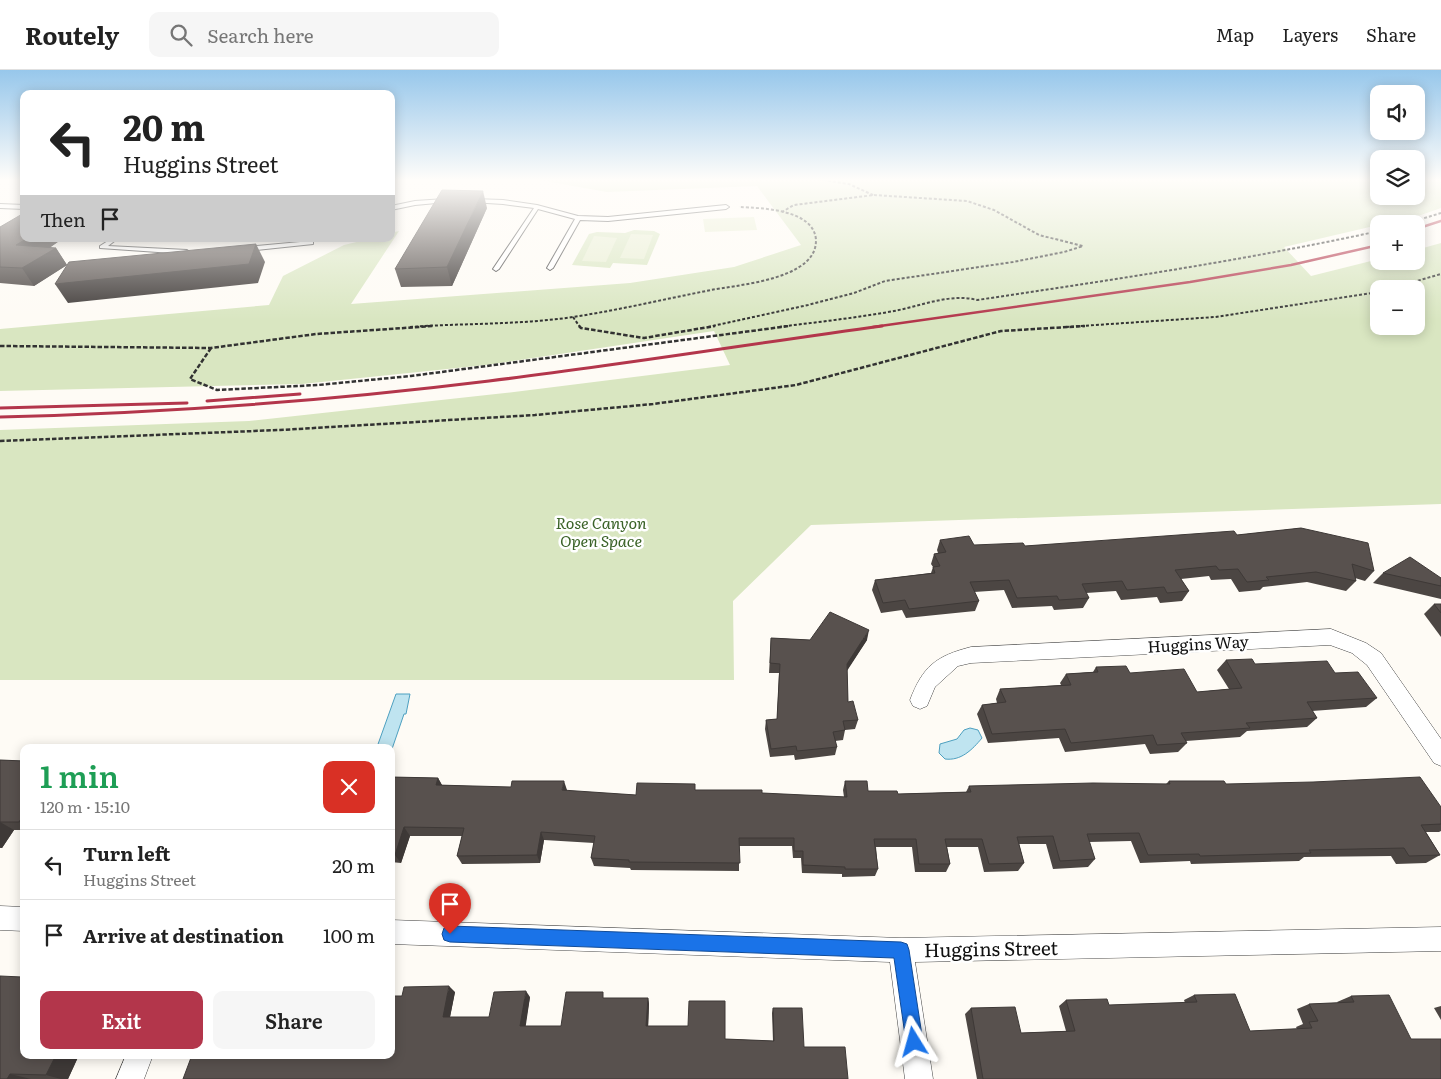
<!DOCTYPE html>
<meta charset="utf-8">
<style>
body{margin:0;font-family:Literata,serif;background:#f6f6f6;color:#222;height:100vh;display:flex;flex-direction:column;font-size:19px;white-space:nowrap}
*{box-sizing:border-box;margin:0}
p{font-size:16px;color:#767676}
.icon{flex:none;width:28px;height:28px;fill:none;stroke:currentColor;stroke-width:2;stroke-linecap:round;stroke-linejoin:round}
.map{position:relative;flex:1;overflow:hidden}
.sheet{position:absolute;left:20px;top:674px;width:375px;height:315px;display:flex;flex-direction:column;background:#fff;border-radius:10px;box-shadow:0 2px 12px #0003}
.sheet>*{flex:none}
.hud{position:absolute;left:20px;top:20px;width:375px;height:152px;border-radius:10px;box-shadow:0 2px 12px #0003;background:#fff;color:#222;overflow:hidden}
.tools{position:absolute;left:1370px;top:15px;display:grid;gap:10px}
.tools a{display:grid;place-items:center;width:55px;height:55px;border-radius:10px;background:#fff;box-shadow:0 2px 12px #0003;font-size:25px}
.pin{position:absolute;display:grid;place-items:center;width:42px;height:42px;color:#fff;margin:-51px -21px;border-radius:50% 50% 50% 0;rotate:-45deg;box-shadow:0 0 5px #0007}
.pin .icon{rotate:45deg}
.me{position:absolute;width:55px;margin:-28px;rotate:352deg;stroke-linejoin:round;filter:drop-shadow(0 0 4px #0008)}
.turn{display:flex;align-items:center;gap:18px;height:105px;padding:0 20px;font-size:22px}
.turn .icon{width:65px;height:65px;stroke-width:2.5}
.turn b{display:block;font-size:35px;line-height:42px}
.then{display:flex;align-items:center;height:48px;padding:0 20px;background:#0003;gap:10px;font-size:19px}
.round{display:grid;place-items:center;flex:none;width:52px;height:52px;border-radius:10px;background:#f6f6f6}
.overview{display:flex;align-items:center;justify-content:space-between;height:85px;padding:0 20px}
h1{font-size:30px;font-weight:600;line-height:38px;color:#1e9e55}
.cta{display:flex;gap:10px;margin-top:auto;padding:10px 20px}
.cta a{flex:1;height:58px;border-radius:10px;background:#b3364b;color:#fff;font-size:20px;font-weight:600;line-height:58px;text-align:center}
.cta a+a{background:#f6f6f6;color:#222}
ul{padding:0;list-style:none}
li{display:flex;align-items:center;gap:15px;height:70px;padding:0 20px;border-top:1px solid #e0e0e0}
li div{flex:1}
li b{display:block;font-size:19px}
li em{font-style:normal}
header{display:flex;align-items:center;gap:30px;box-sizing:border-box;height:70px;padding:0 25px;background:#fff;border-bottom:1px solid #e0e0e0}
header strong{font-size:24px}
nav{display:flex;gap:28px;margin-inline-start:auto;font-size:18px}
.search{width:350px;height:45px;background:#f6f6f6;display:flex;align-items:center;gap:12px;box-sizing:border-box;padding:0 18px;border-radius:10px;color:#767676;font-size:19px}
.map>svg:first-child{display:block}
.green{fill:#d9e6c1;fill-rule:evenodd}
.pitch{fill:#e8eed2}
.water{fill:#bfe4f0;stroke:#4da0c0}
.lines{fill:none;stroke-linecap:round;stroke-linejoin:round}
.lane-casing{stroke:#434343;stroke-width:2}
.street-casing{stroke:#434343;stroke-width:1}
.path-far1{stroke:#323232;stroke-width:2;stroke-dasharray:3 2;stroke-linecap:butt}
.path{stroke:#323232;stroke-width:2.5;stroke-dasharray:4.5 2;stroke-linecap:butt}
.lane{fill:#fff;fill-rule:evenodd}
.street{fill:#fff;fill-rule:evenodd}
.rail-far1{stroke:#b3364b;stroke-width:2.5}
.rail{stroke:#b3364b;stroke-width:3}
.wall{fill:#4c4643}
.shaded-wall{fill:#3e3937}
.building{fill:#58514e;stroke:#3e3937}
.route{fill:#1a73e8;stroke:#114b97}
.labels{text-anchor:middle;dominant-baseline:central;stroke-width:5;stroke-linejoin:round;paint-order:stroke}
.park-label{font-size:16px;font-style:italic;fill:#3a6227;stroke:#fff}
.street-label{font-size:16px;fill:#101010;stroke:#fff}
.near-street-label{font-size:19px;fill:#101010;stroke:#fff}
</style>
<header>
<strong>Routely</strong>
<div class="search"><svg class="icon" aria-label="search" viewBox="0 0 24 24"><circle cx="10" cy="10" r="6"/><path d="M15 15l6 6"/></svg>Search here</div>
<nav><a>Map</a><a>Layers</a><a>Share</a></nav>
</header>
<div class="map">
<svg width="1441" height="1009" viewBox="0 0 1441 1009">
<rect width="100%" height="100%" fill="#fefbf5"/>
<g class="green">
<path d="M534,109h845v17h37v-17h25v29l-20,7 -137,32 27,29 68,-17v2h37v-11l25,-7v261l-630,21 -78,76 1,79h-734v-250l249,-9 256,-28 225,-28 -16,-34 -228,34 -184,19 -302,7v-62l269,-24 14,-29 61,-31 25,-6h22v-6l8,-2 -48,73 279,-21 104,-16 67,-22 -44,-59 -150,6zM1379,219h37v37h-37z"/>
<path d="M634,160l20,1 6,3 -13,31 -34,-2 -3,5 -38,-3 17,-31 8,-2 28,1z"/>
</g>
<g class="pitch">
<path d="M754,147l3,13 -52,2 -2,-13z"/>
<path d="M631,164l22,1 -9,24 -24,-1z"/>
<path d="M594,166l23,2 -11,24 -24,-1z"/>
</g>
<g class="water">
<path d="M396,624h14l-4,20h-2l-12,35 -15,-2z"/>
<path d="M970,658l8,2 4,8c-10,12 -21,23 -37,21l-6,-6 1,-9 17,-5 7,-9z"/>
</g>
<g class="lines">
<defs>
<g id="lane">
<path d="M445,129l3,2 -1,1 -32,3 -24,5v-4l24,-5z"/>
<path d="M473,129l30,1 34,5 41,11 30,1 118,-12 3,2 -3,2 -118,12 -28,-1 -27,48 -3,2 -3,-2 28,-49 -37,-10 -39,60 -3,2 -3,-2 41,-61 -31,-4 -32,-2 -1,-1z"/>
<path d="M0,134l24,1v4l-24,-1z"/>
<path d="M111,169h6l-9,7 79,4 3,2 -3,2 -87,-6v-2z"/>
<path d="M311,171l2,1v2l-66,7 -3,-2 3,-2z"/>
</g>
<g id="street">
<path d="M1331,559l35,14 15,10 60,86v27l-7,-3 -67,-98 -15,-12 -22,-8 -359,18 -13,3 -23,21 -8,19 -7,3 -7,-3 -3,-6c13,-34 26,-44 61,-53z"/>
<path d="M0,836l24,1v24l-24,-1z"/>
<path d="M391,850l510,18 540,-11v24l-526,11 18,117h-28l-15,-117 -499,-18z"/>
<path d="M126,985h27l-9,24h-28z"/>
</g>
</defs>
<use href="#lane" class="lane-casing"/>
<use href="#street" class="street-casing"/>
<g class="path-far1">
<path d="M818,109l31,5 24,11"/>
<path d="M1405,154l36,-11"/>
<path d="M1389,219l52,-15"/>
<path d="M573,247l7,10"/>
<path d="M410,257c54,-4 109,-2 163,-10 46,-7 92,-18 138,-27 28,-5 75,-9 96,-29 6,-6 9,-12 9,-21 -2,-31 -55,-32 -77,-33"/>
<path d="M708,257l100,-22 46,-12 31,-12 128,-19 51,-10 19,-6 -44,-11 -45,-25 -27,-9 -93,-6 -80,10 -12,7"/>
<path d="M779,257c38,-5 77,-9 115,-16 27,-5 56,-18 83,-11 135,-20 269,-40 402,-69"/>
<path d="M1066,257l149,-10 164,-25"/>
</g>
<g class="path">
<path d="M579,256l2,2 63,10 71,-12"/>
<path d="M0,276l211,2 105,-14 117,-8"/>
<path d="M211,278l-21,31 27,11 101,-5 93,-9 378,-50"/>
<path d="M0,371l280,-11 255,-15 118,-11 143,-19 205,-54 84,-5"/>
</g>
<use href="#lane" class="lane"/>
<use href="#street" class="street"/>
<g class="rail-far1">
<path d="M1416,159l25,-8"/>
<path d="M873,257l317,-45 101,-17 88,-20"/>
</g>
<g class="rail">
<path d="M207,331l93,-7"/>
<path d="M0,338l187,-5"/>
<path d="M0,347c164,-4 327,-16 489,-36 131,-16 262,-37 393,-55"/>
</g>
</g>
<g class="wall">
<path d="M487,138l-35,78 -51,1 -6,-18z"/>
<path d="M0,157l24,12h38l-13,9h7l11,17 -33,21 -34,-3z"/>
<path d="M1301,458l73,43 -9,10 -10,-3 1,3 -10,10 -39,-9 -44,5 -3,3 -21,2 -8,-13 -20,1 -2,-4 -28,3 8,12 -7,10 -22,2 -3,-6 -36,3 -5,-9 -30,2 3,5 -6,10 -29,2 -2,-4 -40,2 -8,-18 -30,2 5,9 -4,10 -69,7 -4,-8 -21,3 -9,-23 3,-10 56,-7 2,-6 -2,-3 3,-10 4,-1 -1,-3 3,-10 34,5 51,1 212,-11z"/>
<path d="M1383,503l58,5v21l-68,-16z"/>
<path d="M1434,534h7v33l-17,-23z"/>
<path d="M771,568l39,2h57l-20,30 1,32 10,18 -3,9 -10,1 -2,10 -8,1 2,6 -2,8 -40,5 -1,-5 -24,2 -5,-28 1,-9 11,-1 2,-46h-10z"/>
<path d="M1226,590l29,4 80,9 42,25 -11,9 -54,4 5,7 -10,9 -60,4 -7,6 -54,4 1,2 -9,9 -28,2 -5,-10 -80,8 -6,-14 -71,5 -11,-29 5,-9 15,-2 -1,-4 4,-10 61,-4 -1,-2 6,-9 27,-2 3,-5 34,6 67,19 32,-3 -12,-19z"/>
<path d="M0,690l24,1v69h-10l-12,18h-2z"/>
<path d="M391,707l47,1 4,7 125,5v1l69,4 59,-11v6l149,7 -1,-7 2,-9 23,10 30,3 68,-2 3,-6 197,-2 3,-3 57,3 215,23v24l-2,1h-13l14,23 -14,8 -30,1 -5,-8 -87,1 -5,4 -108,3 -1,-3 -50,2 -9,-22 -42,1 6,17 -7,8 -35,2 -7,-25h-27l5,19 -6,8 -34,1 -6,-25h-31l3,17 -4,8h-31l-3,-25h-36l2,22 -3,7 -33,1v-3l-40,-1 -1,-15h-8l-1,-12h-53v25l-108,-1 -1,-2 -36,-2 -3,-8 3,-15 -50,-3 -4,23 -78,1 -5,-8 5,-20h-52l-9,27 -10,-1z"/>
<path d="M0,906l79,79 -11,24h-68z"/>
<path d="M455,922l-5,25h39l41,-20 -5,29h36l45,-28h42l1,6 -1,22 77,13 48,2 -1,-28 1,-5 31,39 -413,8 11,-59z"/>
<path d="M1194,925l56,36 47,-2 -1,-2 7,-3 -6,-15 12,-5 29,-1 -1,-1 14,-6 60,43 30,40h-464l-12,-65 6,-6 50,25 45,-2 -7,-25 7,-6 43,5 76,-2 -1,-3z"/>
<path d="M1441,936v14l-7,-12z"/>
</g>
<g class="shaded-wall">
<path d="M483,121l4,17 -35,78 -5,-19z"/>
<path d="M26,169h36l-34,24 -12,-18z"/>
<path d="M256,174l9,18 -7,21 -190,20 -13,-19z"/>
<path d="M56,178l11,17 -33,21 -12,-18z"/>
<path d="M869,560l-2,10 -22,34 2,-10z"/>
<path d="M438,708l5,9 -7,-2z"/>
<path d="M564,711l3,9 -2,9 -3,-9z"/>
<path d="M24,744v11l-5,-3z"/>
<path d="M0,752l14,8 -12,18 -2,-1z"/>
<path d="M404,757l6,9 -9,27 -6,-8z"/>
<path d="M541,762l3,8 -4,23 -3,-8z"/>
<path d="M449,916l6,6 -6,30 -6,-5z"/>
<path d="M526,921l4,6 -5,34 -5,-5z"/>
<path d="M648,928l1,6 -1,27 -2,-5z"/>
<path d="M56,985h23l-11,24h-7l-15,-4z"/>
<path d="M10,1004l21,5h-24z"/>
</g>
<g class="building">
<path d="M442,120l41,1 -36,76 -52,2z"/>
<path d="M24,143v26h2l-10,6 40,3 -34,20 -22,-1v-40z"/>
<path d="M256,174l-7,20 -194,20 14,-22z"/>
<path d="M1301,458l67,15 6,28 -22,-7 4,17 -40,-9 -50,5 3,3 -22,2 -9,-13 -19,1 -3,-4 -41,4 14,21 -22,2 -3,-6 -37,3 -5,-9 -40,3 7,14 -30,2 -2,-4 -40,2 -8,-18 -39,2 9,19 -70,8 -4,-9 -22,3 -8,-23 60,-7 -2,-6 7,-1 -6,-12 12,-2 -6,-12 29,-4 5,9 49,-2 2,3 209,-15 3,4z"/>
<path d="M1410,487l31,21v8l-58,-13z"/>
<path d="M1434,534h7v9z"/>
<path d="M830,542l39,18 -22,34 1,38 5,-1 5,19 -15,1 2,9 -12,2 4,15 -40,4 -1,-5 -25,3 -5,-29 11,-1 3,-55 -10,-1 1,-25 39,2z"/>
<path d="M1252,589l3,5 72,-3 8,12 23,-1 19,26 -70,4 10,16 -71,5 4,5 -69,5 6,10 -30,2 -4,-10 -82,8 -6,-14 -73,5 -10,-29 24,-3 -6,-13 71,-4 -5,-11 32,-2 -2,-5 30,-1 4,7 54,-4 13,23 45,-4 -16,-28z"/>
<path d="M0,690l24,1v53l-5,8h-19z"/>
<path d="M391,707l47,1 -2,7 75,2 1,-6h52l-2,9 74,5 1,-12 58,1v6h67v3l85,4 -2,-16h22l1,10h29l1,3 73,-2 -2,-6 124,-3 77,1 -1,-3h55l2,3 87,-2 107,-5 21,30v17l-20,1 19,30 -31,1 -5,-8 -95,2 2,3 -111,3 -1,-2 -51,1 -9,-22 -52,1 8,25 -35,2 -7,-25 -36,1 7,26 -35,1 -7,-25h-37l5,25h-31l-3,-25h-42l4,30h-33v-2l-42,-2v-14h-9v-13h-55l1,25 -111,-1v-2l-38,-2 4,-22 -54,-4 -4,23 -80,1 7,-28 -60,-1 -9,28h-4z"/>
<path d="M24,903v82h32l-10,20 -36,-1 -3,5h-7v-103l22,1z"/>
<path d="M449,916l-6,31h46l5,-25 32,-1 -6,35h41l5,-34h37v6h45l-2,28h42l1,-25h36v38l49,2 -1,-33h29l2,39h41l3,32h-665l9,-24h199v-59h11l2,-9z"/>
<path d="M1235,924l15,37 62,-3 -3,-6 9,-1 -9,-17 45,-2 -3,-6 38,-1 22,44h30v40h-458l-12,-71 44,-1 6,26 54,-2 -9,-31 41,-1 2,6 88,-3 -3,-7z"/>
</g>
<linearGradient id="sky" x2="0" y2="1"><stop stop-color="#97c7eb"/><stop offset="0.44" stop-color="#fffdfa"/><stop offset="1" stop-color="#fffdfa" stop-opacity="0"/></linearGradient>
<rect width="1441" height="250" fill="url(#sky)"/>
<path class="route" d="M450,856l451,16 6,2 2,6 14,92 -3,6 -6,3 -6,-3 -2,-6 -12,-84 -444,-16 -6,-2 -2,-6 2,-6z"/>
<g class="labels">
<g class="park-label">
<text x="601" y="452">Rose Canyon<tspan x="601" dy="18">Open Space</tspan></text>
</g>
<g class="street-label">
<text transform="translate(1198 573) rotate(-3)">Huggins Way</text>
</g>
<g class="near-street-label">
<text transform="translate(991 878) rotate(-1)">Huggins Street</text>
</g>
</g>
</svg>
<div class="tools">
<a><svg class="icon" aria-label="sound" viewBox="0 0 24 24"><path d="M4 9h4l5-4v14l-5-4H4zM17 9q2 3 0 6"/></svg></a>
<a><svg class="icon" aria-label="layers" viewBox="0 0 24 24"><path d="M12 4l9 5-9 5-9-5zM3 14l9 5 9-5"/></svg></a>
<a>+</a>
<a>−</a>
</div>
<div class="pin" style="left:450px;top:864px;background:#d93025"><svg class="icon" aria-label="arrive" viewBox="0 0 24 24"><path d="M6 21V4h12l-3 4 3 4H6"/></svg></div>
<svg class="me" style="left:914px;top:972px" viewBox="-20 -20 40 40"><path d="M0-17L14 15 0 8-14 15z" fill="#1a73e8" stroke="#fff" stroke-width="4"/></svg>
<div class="hud">
<div class="turn"><svg class="icon" aria-label="left" viewBox="0 0 24 24"><path d="M17 20v-9H6M10 6l-5 5 5 5"/></svg><div><b>20 m</b>Huggins Street</div></div>
<div class="then">Then<svg class="icon" aria-label="arrive" viewBox="0 0 24 24"><path d="M6 21V4h12l-3 4 3 4H6"/></svg></div>
</div>
<section class="sheet">
<div class="overview"><div><h1>1 min</h1><p>120 m · 15:10</p></div><a class="round" style="background:#d93025;color:#fff"><svg class="icon" aria-label="close" viewBox="0 0 24 24"><path d="M6 6l12 12M18 6L6 18"/></svg></a></div>
<ul>
<li><svg class="icon" aria-label="left" viewBox="0 0 24 24"><path d="M17 20v-9H6M10 6l-5 5 5 5"/></svg><div><b>Turn left</b><p>Huggins Street</p></div><em>20 m</em></li>
<li><svg class="icon" aria-label="arrive" viewBox="0 0 24 24"><path d="M6 21V4h12l-3 4 3 4H6"/></svg><div><b>Arrive at destination</b></div><em>100 m</em></li>
</ul>
<div class="cta"><a>Exit</a><a>Share</a></div>
</section>
</div>
